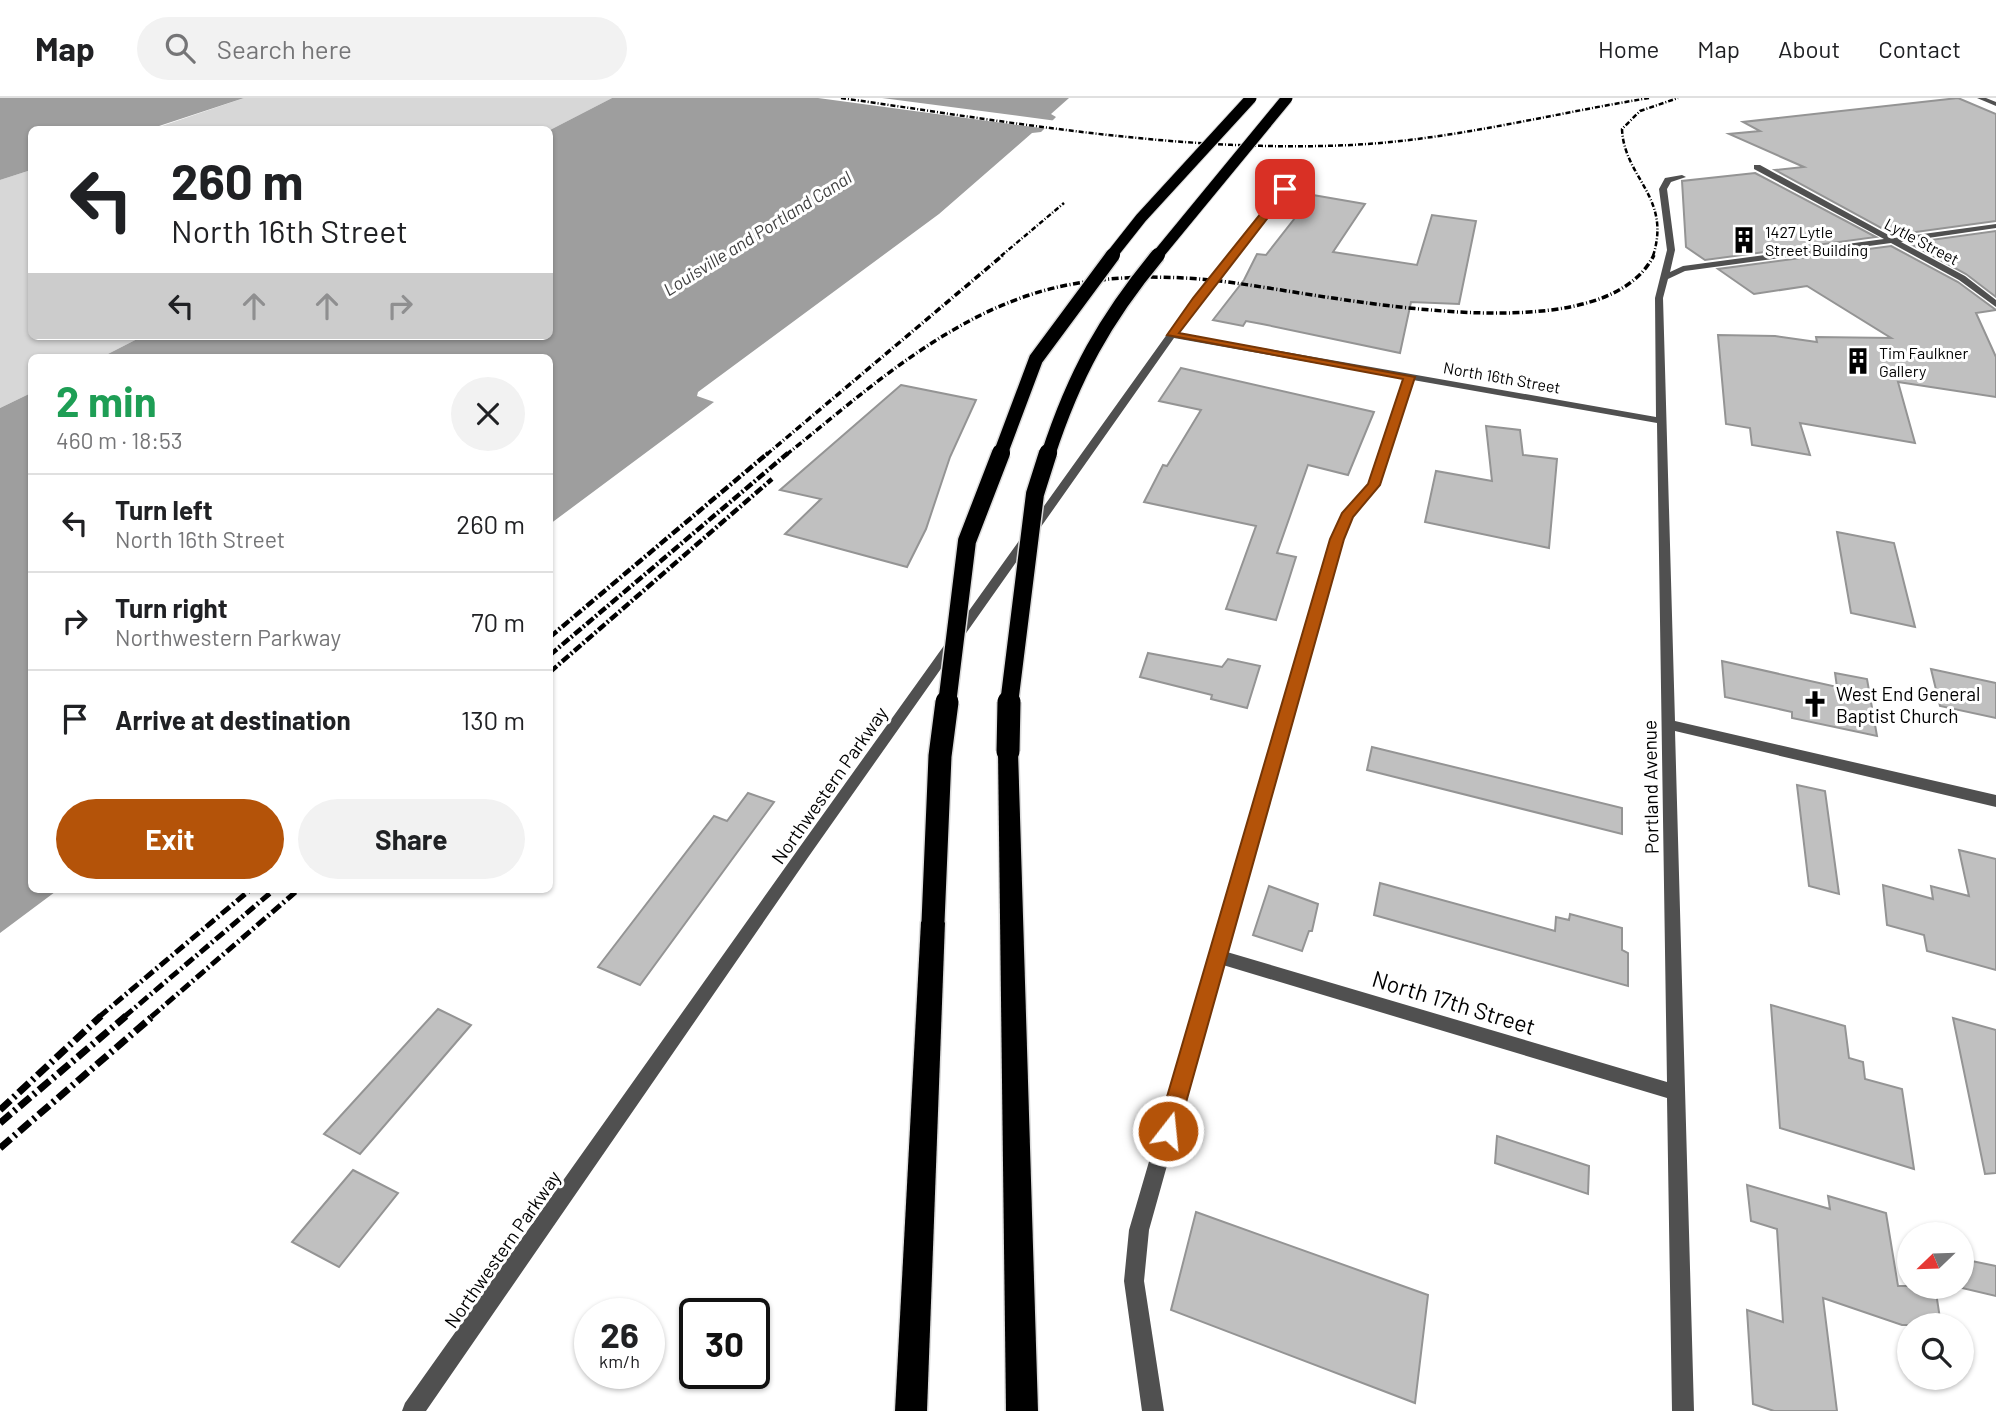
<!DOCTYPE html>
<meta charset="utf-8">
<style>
body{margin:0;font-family:Barlow,sans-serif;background:#f2f2f2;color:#202124;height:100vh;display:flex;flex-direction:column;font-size:26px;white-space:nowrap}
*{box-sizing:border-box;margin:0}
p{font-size:23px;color:#757577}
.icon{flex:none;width:38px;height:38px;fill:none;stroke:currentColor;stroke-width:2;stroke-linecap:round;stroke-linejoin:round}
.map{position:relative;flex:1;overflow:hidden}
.panel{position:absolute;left:28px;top:256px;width:525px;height:539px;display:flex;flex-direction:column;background:#fff;border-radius:10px;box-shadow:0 2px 5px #0004}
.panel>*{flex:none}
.top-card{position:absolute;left:28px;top:28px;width:525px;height:214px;border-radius:10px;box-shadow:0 2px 5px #0004;background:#fff;color:#202124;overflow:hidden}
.needle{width:46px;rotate:247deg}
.fabs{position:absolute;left:1897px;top:1124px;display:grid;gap:14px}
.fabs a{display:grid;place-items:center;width:77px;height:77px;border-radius:50%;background:#fff;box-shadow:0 2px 5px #0004;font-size:35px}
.speed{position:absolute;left:574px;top:1200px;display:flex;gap:14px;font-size:35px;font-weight:700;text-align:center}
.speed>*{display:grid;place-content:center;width:91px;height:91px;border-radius:50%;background:#fff;box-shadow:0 2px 5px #0004;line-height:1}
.speed small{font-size:18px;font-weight:400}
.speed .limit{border:4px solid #111;border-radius:10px;background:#fff;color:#111}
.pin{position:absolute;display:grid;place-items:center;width:60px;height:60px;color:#fff;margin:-30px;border-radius:14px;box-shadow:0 4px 10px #0006}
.me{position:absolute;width:77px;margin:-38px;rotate:16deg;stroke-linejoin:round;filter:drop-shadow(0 0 5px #0008)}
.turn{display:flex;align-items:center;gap:24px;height:147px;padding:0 28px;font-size:32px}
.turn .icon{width:91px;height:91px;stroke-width:2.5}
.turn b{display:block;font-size:49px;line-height:60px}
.lanes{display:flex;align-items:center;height:66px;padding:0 28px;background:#0003;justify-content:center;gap:35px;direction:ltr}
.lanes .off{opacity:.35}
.round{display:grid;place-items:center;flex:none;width:74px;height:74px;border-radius:37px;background:#f2f2f2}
.overview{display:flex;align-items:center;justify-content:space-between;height:119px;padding:0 28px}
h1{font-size:42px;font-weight:700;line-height:52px;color:#1e9e55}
.primary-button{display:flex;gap:14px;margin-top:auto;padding:14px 28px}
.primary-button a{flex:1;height:80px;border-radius:42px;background:#b45309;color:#fff;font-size:28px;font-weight:700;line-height:80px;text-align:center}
.primary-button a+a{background:#f2f2f2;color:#202124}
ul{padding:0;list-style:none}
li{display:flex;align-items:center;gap:21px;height:98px;padding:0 28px;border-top:2px solid #e0e0e0}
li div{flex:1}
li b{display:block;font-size:26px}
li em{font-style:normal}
header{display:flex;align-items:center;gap:42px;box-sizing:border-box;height:98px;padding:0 35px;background:#fff;border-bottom:2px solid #e0e0e0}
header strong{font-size:33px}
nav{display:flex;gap:38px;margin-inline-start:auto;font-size:24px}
.search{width:490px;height:63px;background:#f2f2f2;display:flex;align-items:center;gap:18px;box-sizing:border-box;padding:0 24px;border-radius:38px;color:#757577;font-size:26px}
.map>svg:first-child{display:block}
.green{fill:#d7d7d7}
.water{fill:#9e9e9e}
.pier{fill:#fff}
.building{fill:#c0c0c0;stroke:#949494;stroke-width:2}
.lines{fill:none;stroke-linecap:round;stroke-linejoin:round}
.motorway-casing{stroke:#dbdbdb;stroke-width:3}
.minor{fill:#505050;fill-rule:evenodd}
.motorway{fill:#000;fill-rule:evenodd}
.rail-far4{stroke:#000;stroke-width:2.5;stroke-dasharray:5 2 1 2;stroke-linecap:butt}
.rail-far3{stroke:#000;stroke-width:3.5;stroke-dasharray:7 2.5 1 2.5;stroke-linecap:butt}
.rail-far2{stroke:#000;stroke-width:4.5;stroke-dasharray:9 2.5 2 2.5;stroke-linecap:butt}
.rail-far1{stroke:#000;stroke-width:5;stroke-dasharray:11 3.5 2 3.5;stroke-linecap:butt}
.rail{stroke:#000;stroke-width:7;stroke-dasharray:14 4.5 2.5 4.5;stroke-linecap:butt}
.motorway-bridge-far3-casing{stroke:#dbdbdb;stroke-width:13;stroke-linecap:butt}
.motorway-bridge-far2-casing{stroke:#dbdbdb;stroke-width:17;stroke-linecap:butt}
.motorway-bridge-far1-casing{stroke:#dbdbdb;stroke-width:21;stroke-linecap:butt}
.motorway-bridge-casing{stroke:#dbdbdb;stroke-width:26;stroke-linecap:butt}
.motorway-bridge-far3{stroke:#000;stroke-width:11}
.motorway-bridge-far2{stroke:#000;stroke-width:14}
.motorway-bridge-far1{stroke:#000;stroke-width:18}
.motorway-bridge{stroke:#000;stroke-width:23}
.route{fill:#b45309;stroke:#753606;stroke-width:2}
.labels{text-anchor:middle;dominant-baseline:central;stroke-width:6;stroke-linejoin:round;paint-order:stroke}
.far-poi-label{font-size:16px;fill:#000;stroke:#fff;text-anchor:start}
.far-street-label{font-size:16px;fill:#000;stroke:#fff}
.far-water-label{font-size:18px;font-style:italic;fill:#3f3f3f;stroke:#fff}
.poi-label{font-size:19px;fill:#000;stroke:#fff;text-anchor:start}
.street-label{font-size:19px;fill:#000;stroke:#fff}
.near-street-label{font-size:23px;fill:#000;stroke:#fff}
</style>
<header>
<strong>Map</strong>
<div class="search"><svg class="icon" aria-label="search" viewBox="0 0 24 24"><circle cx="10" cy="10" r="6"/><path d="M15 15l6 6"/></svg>Search here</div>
<nav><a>Home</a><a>Map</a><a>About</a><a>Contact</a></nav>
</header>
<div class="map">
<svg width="1996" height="1313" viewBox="0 0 1996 1313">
<rect width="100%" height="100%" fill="#fff"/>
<g class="green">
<path d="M244,0h368l-62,32h-400z"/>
<path d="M31,72l1,166h111l-41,21h-70l-1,36 -31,15v-228z"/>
</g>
<g class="water">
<path d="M0,0h244l-94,31 -118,1 -1,40 -31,10z"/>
<path d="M612,0h457l-18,16 5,3 -15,15 -9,1 -93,81 -241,178 -1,4 17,6 -164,122v-167h-448l41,-21h407v-206z"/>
<path d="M31,295l1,496h27l-59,44v-525z"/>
</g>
<path class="pier" d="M818,0h64l175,23 -9,8z"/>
<g class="building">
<path d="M1958,0l38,16v107l-102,14 -119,-65 29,-3 -75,-33 31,-3 -17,-9z"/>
<path d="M1755,75l121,64 -171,23 -19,-13 -4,-66z"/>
<path d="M1313,97l52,9 -32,48 84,13 15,-50 44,6 -17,83 -48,-2 -11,51 -138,-29 -16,-3 -3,5 -30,-6 31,-40 13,-26 9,1z"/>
<path d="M1996,133v66l-30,-23 -57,-31z"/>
<path d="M1891,148l67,36 38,28 -20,3 20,44v40l-98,-15 17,61 -115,-20 10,32 -58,-10 -2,-17 -24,-4 -8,-89 57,1 42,6 -1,-5 75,1 -84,-52 -53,8 -36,-25z"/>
<path d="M1181,270l193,44 -26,63 -40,-10 -31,88 19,4 -20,63 -50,-11 30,-83 -112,-24 19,-37 4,1 34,-56 -42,-9z"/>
<path d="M901,287l75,15 -26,57 -24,72 -19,38 -122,-33 36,-35 -41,-9z"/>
<path d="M1486,328l34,4 3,25 34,4 -8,89 -124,-26 11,-51 56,10z"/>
<path d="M1837,434l57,11 21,84 -64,-14z"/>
<path d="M1148,555l74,14 6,-8 32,7 -13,42 -36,-9 1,-4 -72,-18z"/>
<path d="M1722,563l115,26 -2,-14 32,6 10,57 -85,-18v-6l-67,-15z"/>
<path d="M1931,571l65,14v35l-56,-12z"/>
<path d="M1372,649l250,61v26l-255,-64z"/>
<path d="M1797,687l28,6 14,103 -30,-8z"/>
<path d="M748,695l26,9 -134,183 -42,-18 116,-151 13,5z"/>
<path d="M1959,752l37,9v111l-69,-19 -3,-16 -37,-10 -4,-40 50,14 -2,-13 38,10z"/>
<path d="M1380,785l175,48 1,-14 13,3 1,-6 52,14v22l6,3v33l-254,-71z"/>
<path d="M1269,788l49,18 -6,27h-3l-7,20 -49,-16z"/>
<path d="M1771,907l74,21 4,32 14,4 2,17 37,10 12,80 -134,-41z"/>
<path d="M438,911l33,16 -111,129 -36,-20z"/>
<path d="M1953,920l43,12v143l-11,1z"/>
<path d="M1497,1038l92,30 -1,28 -93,-31z"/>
<path d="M353,1072l45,23 -59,74 -47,-25z"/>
<path d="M1747,1087l83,24 -2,-13 58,17 12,73h37l6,39h-39l-79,-27 14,113h-63l-21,-7 -6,-94 36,12 -6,-93 -26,-8z"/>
<path d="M1196,1114l232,83 -13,108 -244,-93z"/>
<path d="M1962,1161l34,7v30l-34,-8z"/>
</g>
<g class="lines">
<defs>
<g id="motorway">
<path d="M1008,645l7,3 3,5 20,660h-32l-8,-660 3,-5z"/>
<path d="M933,814l8,3 4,7 -18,489h-32l26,-489 4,-7z"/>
</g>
</defs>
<use href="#motorway" class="motorway-casing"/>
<g class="minor">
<path d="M1977,0h9l10,4v4z"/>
<path d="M1754,67h6l134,73 102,-14v4l-95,14 64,34 31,24v7l-37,-27 -68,-37 -206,28 -17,8 -5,19 12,423 321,74v12l-321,-76 19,680h-22l-5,-313 -444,-133 -74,265 -5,51 20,130h-22l-18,-130 5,-51 202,-691 10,-24 28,-31 35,-105 -230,-41 -365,518 -383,555h-24l3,-8 394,-555 394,-550 89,-111 7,2 -90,113 -22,31 479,84 -1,-119 12,-48 -8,-61 6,-11 17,-3 4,2 -15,5 -4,7 8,61 -5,22 13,-6 201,-27 -130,-70zM1413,282l244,43 10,659 -440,-130 116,-413 9,-23 28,-31z"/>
</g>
<use href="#motorway" class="motorway"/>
<g class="rail-far4">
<path d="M841,0c169,24 339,55 510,47 101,-5 199,-31 298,-47"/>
<path d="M1001,158l63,-53"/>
<path d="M1653,158c19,-59 -29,-78 -31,-127l18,-18 38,-13"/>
</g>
<g class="rail-far3">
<path d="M766,357l237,-200"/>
<path d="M786,357c82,-66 167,-144 272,-168 49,-11 102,-12 152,-7 98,9 390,83 444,-25"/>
</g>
<g class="rail-far2">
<path d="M550,539l218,-184"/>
<path d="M550,557l238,-202"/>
<path d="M550,574l222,-193"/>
</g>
<g class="rail-far1">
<path d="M99,919l152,-128"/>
<path d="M124,919l151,-128"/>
<path d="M151,919l148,-128"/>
</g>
<g class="rail">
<path d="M0,1012l101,-94"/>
<path d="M0,1025l126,-107"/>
<path d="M0,1050l153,-132"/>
</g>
<defs>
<g id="motorway-bridge-far3">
<path d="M1111,158l30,-38 110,-120"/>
<path d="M1157,158l130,-158"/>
</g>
<g id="motorway-bridge-far2">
<path d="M1000,357l36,-96 77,-104"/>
<path d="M1048,357c26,-80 57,-136 110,-200"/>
</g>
<g id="motorway-bridge-far1">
<path d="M947,606l20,-163 34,-88"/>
<path d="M1009,606l26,-210 13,-41"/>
</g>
<g id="motorway-bridge">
<path d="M1008,653l1,-49"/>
<path d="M933,824l7,-166 7,-54"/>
</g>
</defs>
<use href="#motorway-bridge-far3" class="motorway-bridge-far3-casing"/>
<use href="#motorway-bridge-far2" class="motorway-bridge-far2-casing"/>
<use href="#motorway-bridge-far1" class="motorway-bridge-far1-casing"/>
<use href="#motorway-bridge" class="motorway-bridge-casing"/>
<use href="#motorway-bridge-far3" class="motorway-bridge-far3"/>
<use href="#motorway-bridge-far2" class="motorway-bridge-far2"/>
<use href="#motorway-bridge-far1" class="motorway-bridge-far1"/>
<use href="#motorway-bridge" class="motorway-bridge"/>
</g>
<path class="route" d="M1282,89l8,2 -111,144 236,44 -35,108 -27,32 -9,22 -166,592 -3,7 -7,2 -8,-2 -3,-7 173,-592 12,-26 26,-29 35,-105 -236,-44 26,-37z"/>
<defs>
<symbol id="building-bare" viewBox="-9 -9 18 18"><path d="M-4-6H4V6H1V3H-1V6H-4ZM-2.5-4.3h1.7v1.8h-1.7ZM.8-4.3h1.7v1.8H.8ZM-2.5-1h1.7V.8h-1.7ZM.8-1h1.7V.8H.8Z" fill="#000" stroke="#fff" stroke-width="2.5" paint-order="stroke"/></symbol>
<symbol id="church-bare" viewBox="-9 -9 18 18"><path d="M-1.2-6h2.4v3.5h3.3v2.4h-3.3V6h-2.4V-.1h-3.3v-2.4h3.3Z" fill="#000" stroke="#fff" stroke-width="2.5" paint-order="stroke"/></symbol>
</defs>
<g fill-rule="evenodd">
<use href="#building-bare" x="1725" y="123" width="38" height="38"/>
<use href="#building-bare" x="1839" y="244" width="38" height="38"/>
<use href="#church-bare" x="1796" y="587" width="38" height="38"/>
</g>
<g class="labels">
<g class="far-poi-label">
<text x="1765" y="133">1427 Lytle<tspan x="1765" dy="18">Street Building</tspan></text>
<text x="1879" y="254">Tim Faulkner<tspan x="1879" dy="18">Gallery</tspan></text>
</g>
<g class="far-street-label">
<text transform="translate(1922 143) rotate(28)">Lytle Street</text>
<text transform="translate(1502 279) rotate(10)">North 16th Street</text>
</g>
<g class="far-water-label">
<text transform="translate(757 135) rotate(-32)">Louisville and Portland Canal</text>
</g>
<g class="poi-label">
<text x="1836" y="595">West End General<tspan x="1836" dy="22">Baptist Church</tspan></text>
</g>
<g class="street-label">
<text transform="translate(829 687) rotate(-55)">Northwestern Parkway</text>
<text transform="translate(1650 689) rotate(-91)">Portland Avenue</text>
<text transform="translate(502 1151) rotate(-55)">Northwestern Parkway</text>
</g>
<g class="near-street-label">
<text transform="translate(1454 904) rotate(17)">North 17th Street</text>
</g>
</g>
</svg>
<div class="fabs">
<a><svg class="needle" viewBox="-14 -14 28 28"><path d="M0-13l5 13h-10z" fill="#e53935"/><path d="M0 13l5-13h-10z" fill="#757577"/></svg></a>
<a><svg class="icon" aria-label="search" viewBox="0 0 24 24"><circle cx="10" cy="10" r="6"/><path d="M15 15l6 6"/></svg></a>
</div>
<div class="speed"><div>26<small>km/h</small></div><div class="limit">30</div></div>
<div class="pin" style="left:1285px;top:91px;background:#d93025"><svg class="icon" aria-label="arrive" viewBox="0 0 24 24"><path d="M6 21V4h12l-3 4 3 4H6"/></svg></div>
<svg class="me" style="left:1168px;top:1033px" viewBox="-20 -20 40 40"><circle r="17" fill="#b45309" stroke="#fff" stroke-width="3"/><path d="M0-11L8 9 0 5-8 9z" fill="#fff"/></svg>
<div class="top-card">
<div class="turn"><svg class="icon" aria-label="left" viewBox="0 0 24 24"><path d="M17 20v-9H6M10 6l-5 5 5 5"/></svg><div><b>260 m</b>North 16th Street</div></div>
<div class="lanes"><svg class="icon" aria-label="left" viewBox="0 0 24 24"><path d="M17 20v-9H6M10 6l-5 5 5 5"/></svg><svg class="icon off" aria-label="ahead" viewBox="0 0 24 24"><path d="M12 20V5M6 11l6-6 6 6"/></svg><svg class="icon off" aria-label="ahead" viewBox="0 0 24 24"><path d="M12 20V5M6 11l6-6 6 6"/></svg><svg class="icon off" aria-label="right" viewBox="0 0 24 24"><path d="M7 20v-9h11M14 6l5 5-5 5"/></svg></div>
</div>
<section class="panel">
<div class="overview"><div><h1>2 min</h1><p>460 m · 18:53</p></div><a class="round"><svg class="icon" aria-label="close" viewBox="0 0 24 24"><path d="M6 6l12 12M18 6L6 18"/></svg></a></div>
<ul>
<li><svg class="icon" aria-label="left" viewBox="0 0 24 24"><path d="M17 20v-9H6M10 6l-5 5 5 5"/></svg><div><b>Turn left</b><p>North 16th Street</p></div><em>260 m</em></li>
<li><svg class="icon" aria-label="right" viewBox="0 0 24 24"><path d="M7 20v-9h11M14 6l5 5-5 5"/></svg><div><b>Turn right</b><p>Northwestern Parkway</p></div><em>70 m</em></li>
<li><svg class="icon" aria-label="arrive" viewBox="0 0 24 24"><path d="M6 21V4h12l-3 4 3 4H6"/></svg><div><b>Arrive at destination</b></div><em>130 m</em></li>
</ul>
<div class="primary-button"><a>Exit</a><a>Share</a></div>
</section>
</div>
